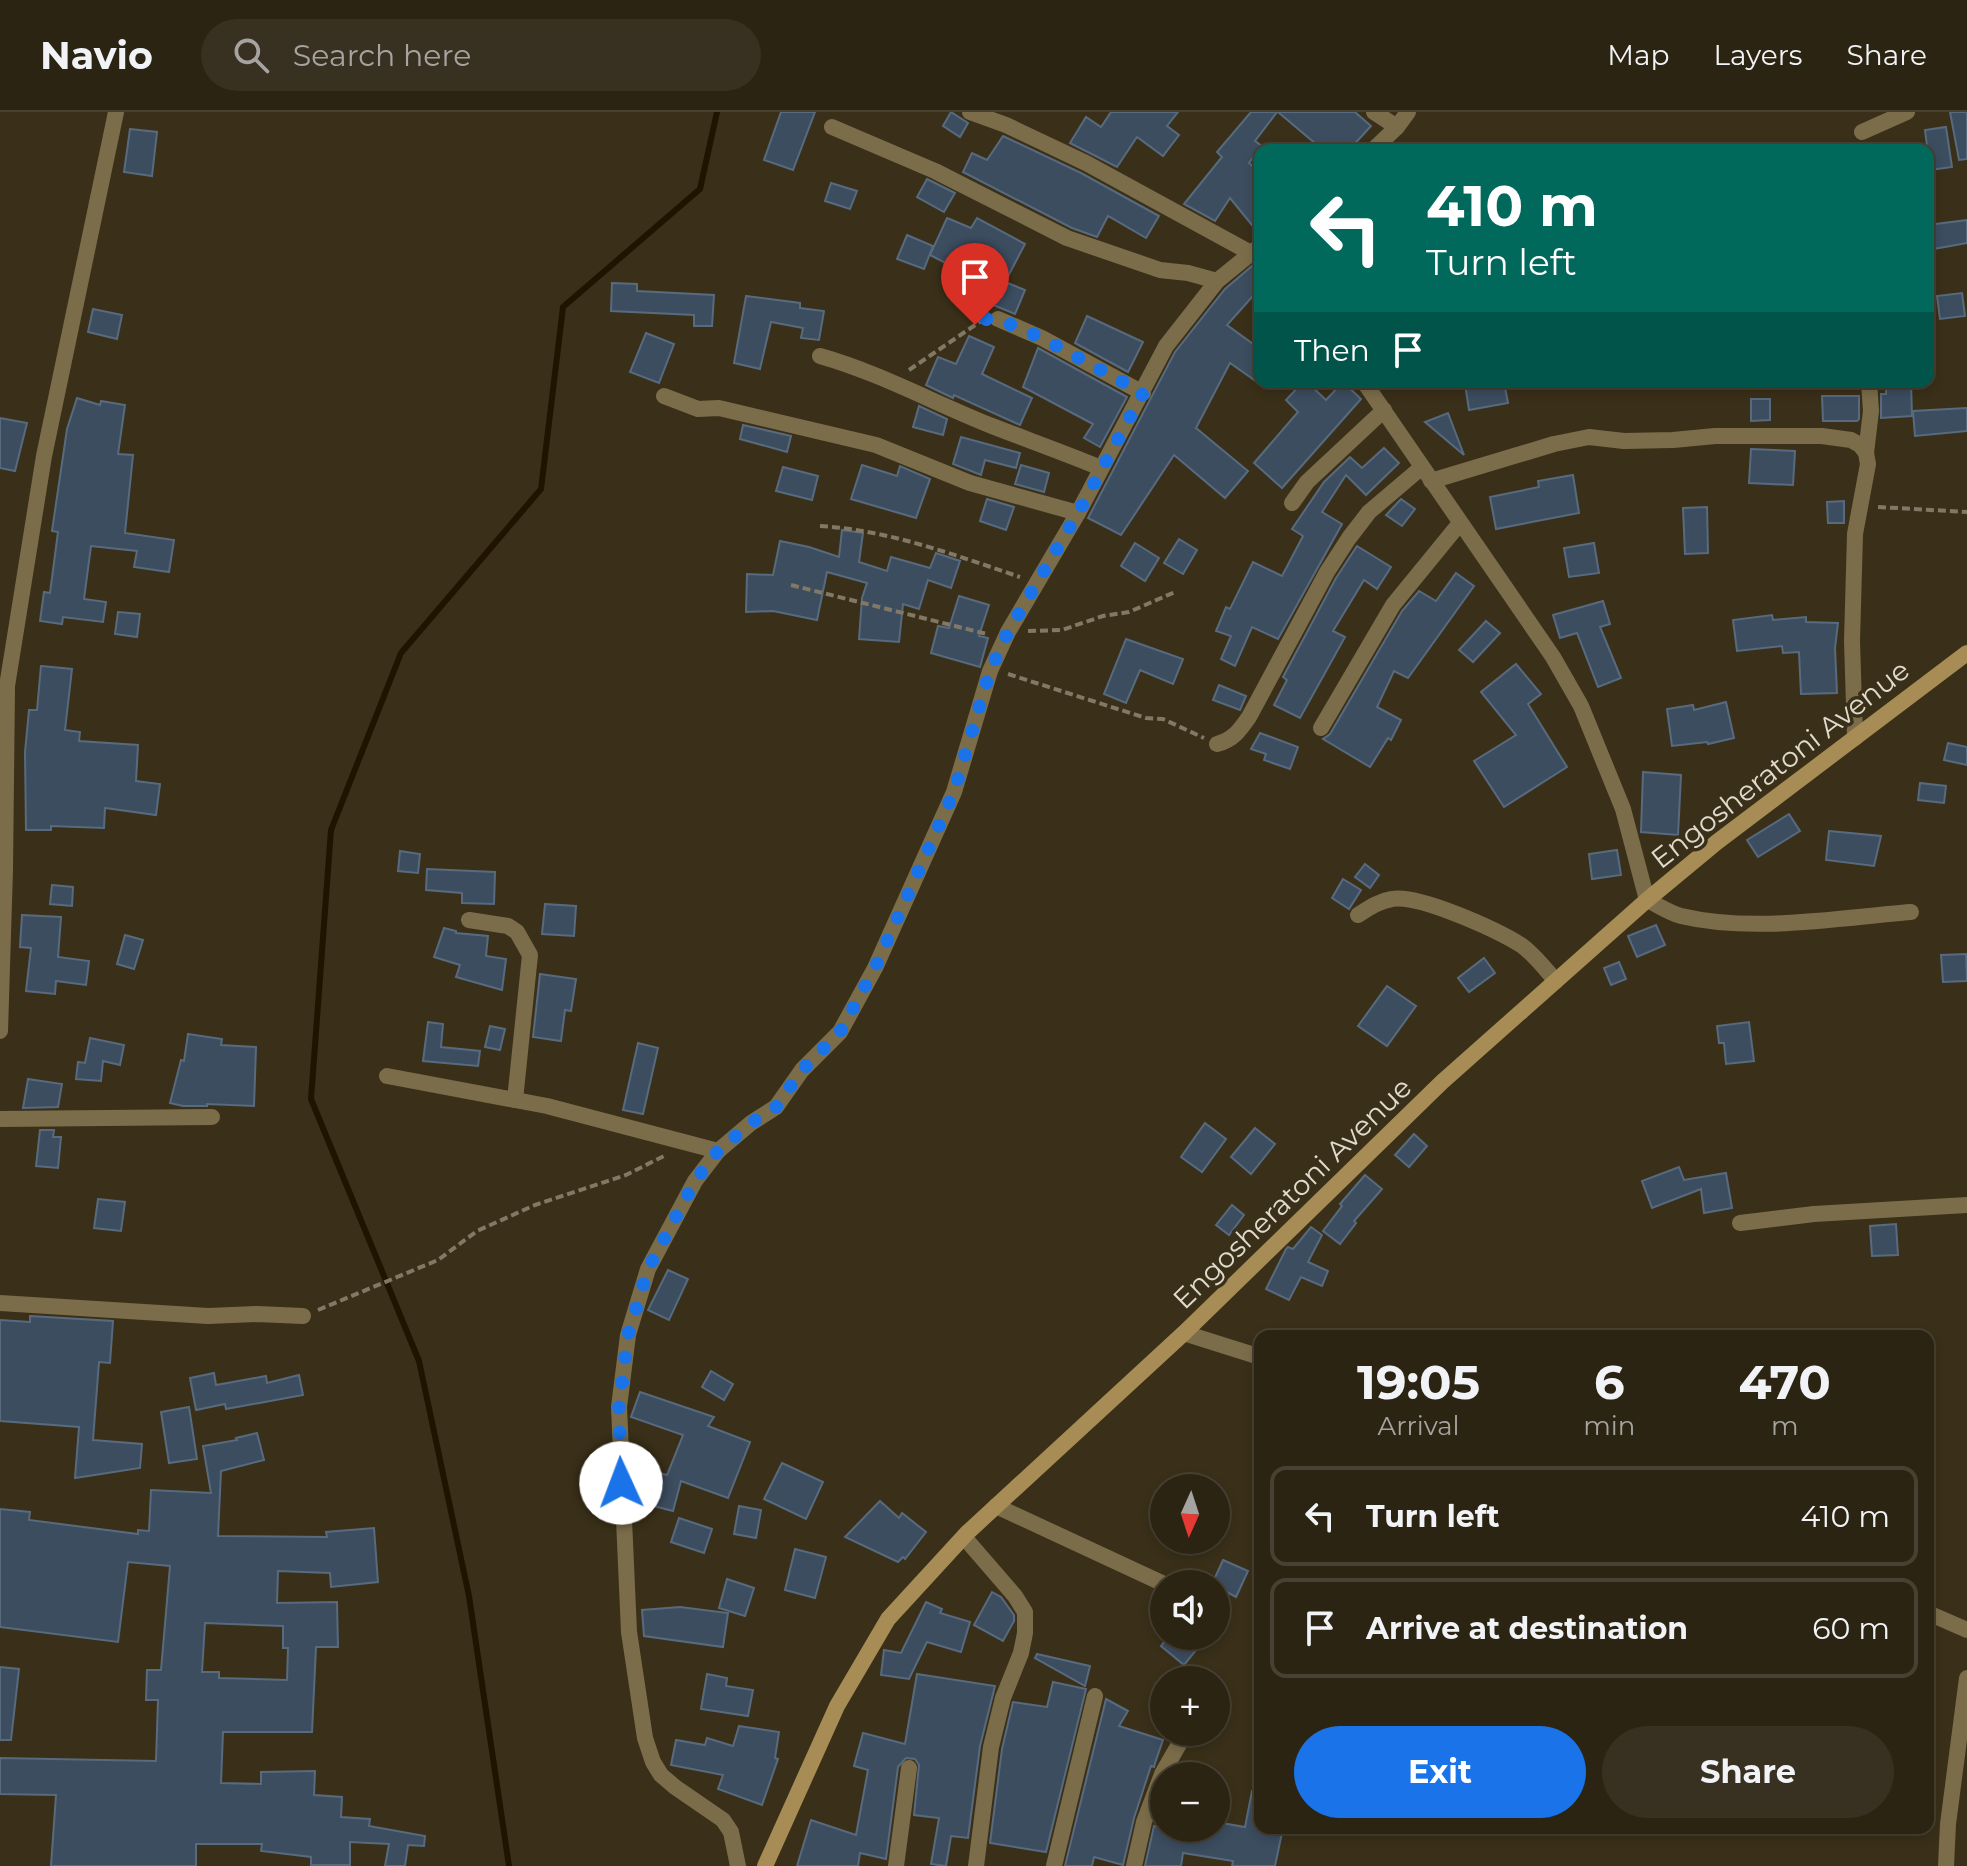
<!DOCTYPE html>
<meta charset="utf-8">
<style>
body{margin:0;font-family:Montserrat,sans-serif;background:#383021;color:#f1f3f6;height:100vh;display:flex;flex-direction:column;font-size:30px;white-space:nowrap}
*{box-sizing:border-box;margin:0}
p{font-size:26px;color:#a6a4a0}
.icon{flex:none;width:44px;height:44px;fill:none;stroke:currentColor;stroke-width:2;stroke-linecap:round;stroke-linejoin:round}
.map{position:relative;flex:1;overflow:hidden}
.drawer{position:absolute;left:1254px;top:1218px;width:680px;height:504px;display:flex;flex-direction:column;background:#2c2413;border-radius:16px;box-shadow:0 4px 12px #0003,0 0 0 2px #484133}
.drawer>*{flex:none}
.hud{position:absolute;left:1254px;top:32px;width:680px;height:244px;border-radius:16px;box-shadow:0 4px 12px #0003,0 0 0 2px #484133;background:#00695c;color:#fff;overflow:hidden}
.needle{width:52px;rotate:183deg}
.fabs{position:absolute;left:1150px;top:1362px;display:grid;gap:16px}
.fabs a{display:grid;place-items:center;width:80px;height:80px;border-radius:50%;background:#2c2413;box-shadow:0 4px 12px #0003,0 0 0 2px #484133;font-size:40px}
.pin{position:absolute;display:grid;place-items:center;width:68px;height:68px;color:#fff;margin:-82px -34px;border-radius:50% 50% 50% 0;rotate:-45deg;box-shadow:0 0 8px #0007}
.pin .icon{rotate:45deg}
.me{position:absolute;width:88px;margin:-44px;rotate:358deg;stroke-linejoin:round;filter:drop-shadow(0 0 6px #0008)}
.turn{display:flex;align-items:center;gap:28px;height:168px;padding:0 40px;font-size:36px}
.turn .icon{width:104px;height:104px;stroke-width:2.5}
.turn b{display:block;font-size:56px;line-height:68px}
.then{display:flex;align-items:center;height:76px;padding:0 40px;background:#0003;gap:16px;font-size:30px}
.eta{display:flex;justify-content:space-evenly;align-items:center;height:136px;text-align:center}
.eta b{font-size:48px;font-weight:700;line-height:56px}
.primary-button{display:flex;gap:16px;margin-top:auto;padding:16px 40px}
.primary-button a{flex:1;height:92px;border-radius:48px;background:#1a73e8;color:#fff;font-size:32px;font-weight:700;line-height:92px;text-align:center}
.primary-button a+a{background:#383021;color:#f1f3f6}
ul{padding:0;list-style:none}
li{display:flex;align-items:center;gap:24px;height:100px;margin:0 16px 12px;padding:0 24px;border:4px solid #484133;border-radius:16px}
li div{flex:1}
li b{display:block;font-size:30px}
li em{font-style:normal}
header{display:flex;align-items:center;gap:48px;box-sizing:border-box;height:112px;padding:0 40px;background:#2c2413;border-bottom:2px solid #484133}
header strong{font-size:38px}
nav{display:flex;gap:44px;margin-inline-start:auto;font-size:28px}
.search{width:560px;height:72px;background:#383021;display:flex;align-items:center;gap:20px;box-sizing:border-box;padding:0 28px;border-radius:44px;color:#a6a4a0;font-size:30px}
.map>svg:first-child{display:block}
.lines{fill:none;stroke-linecap:round;stroke-linejoin:round}
.stream{stroke:#201400;stroke-width:6}
.building{fill:#3c4d60;stroke:#586a7e;stroke-width:2;fill-rule:evenodd}
.path{stroke:#817866;stroke-width:4;stroke-dasharray:8 4;stroke-linecap:butt}
.street{stroke:#7c6d4a;stroke-width:16}
.secondary{stroke:#a78d55;stroke-width:16}
.route{stroke:#1a73e8;stroke-width:14;stroke-dasharray:0 25.2}
.labels{text-anchor:middle;dominant-baseline:central;stroke-width:7;stroke-linejoin:round;paint-order:stroke}
.street-label{font-size:28px;fill:#e1dbce;stroke:#3a3019}
</style>
<header>
<strong>Navio</strong>
<div class="search"><svg class="icon" aria-label="search" viewBox="0 0 24 24"><circle cx="10" cy="10" r="6"/><path d="M15 15l6 6"/></svg>Search here</div>
<nav><a>Map</a><a>Layers</a><a>Share</a></nav>
</header>
<div class="map">
<svg width="1967" height="1754" viewBox="0 0 1967 1754">
<rect width="100%" height="100%" fill="#3a3019"/>
<g class="lines">
<path class="stream" d="M509,1754l-40,-270 -50,-235 -108,-262 20,-269 70,-177 140,-164 22,-182 137,-118 17,-77"/>
</g>
<g class="building">
<path d="M781,0h34l-22,58 -29,-10z"/>
<path d="M951,0l17,11 -8,14 -17,-11z"/>
<path d="M1111,0h67l-11,14 12,9 -16,21 -26,-19 -20,30 -47,-24 16,-26 15,10z"/>
<path d="M1251,0h26l-22,29 7,5 -13,17 11,10v62l-30,-37 -15,23 -31,-17 38,-47 -5,-5z"/>
<path d="M1278,0h77l16,14 -22,24h-26z"/>
<path d="M1950,0h17v47l-8,1z"/>
<path d="M1946,15l6,40 -22,3 -5,-40z"/>
<path d="M130,17l27,3 -5,44 -28,-4z"/>
<path d="M1003,24l78,37 78,43 -13,22 -38,-22 -11,21 -25,-9 -109,-56 9,-19 15,7z"/>
<path d="M927,67l28,14 -11,19 -27,-15z"/>
<path d="M831,71l26,8 -7,18 -25,-8z"/>
<path d="M947,106l24,10 6,-10 48,26 -20,38 20,8 -10,24 -34,-14 3,-8 -17,-9 4,-7 -41,-21z"/>
<path d="M1967,108v23l-39,7v-25z"/>
<path d="M907,123l26,11 -9,23 -27,-10z"/>
<path d="M1252,154l8,3v19l-33,37 33,24v35l-30,-21 -34,65 52,43 -23,27 -51,-43 -53,80 -33,-17 87,-166 50,-63z"/>
<path d="M612,171l25,1v7l77,4 -2,31h-18v-11l-83,-4z"/>
<path d="M1962,181l3,23 -25,3 -3,-23z"/>
<path d="M746,184l54,7v5l24,3 -5,29 -18,-2 2,-10 -32,-6 -11,47 -26,-6z"/>
<path d="M93,197l29,6 -5,24 -29,-7z"/>
<path d="M1087,204l56,26 -15,30 -53,-29z"/>
<path d="M646,221l28,11 -15,39 -29,-11z"/>
<path d="M969,224l25,11 -12,27 50,24 -12,27 -66,-30 -1,3 -27,-13 12,-28 18,7z"/>
<path d="M1038,236l89,49 -27,50 -16,-9 9,-14 -70,-37z"/>
<path d="M1303,270h4l19,18 17,-18 18,17 -79,89 -28,-25 44,-51 -12,-12z"/>
<path d="M1479,270h25l4,21 -39,7 -4,-26z"/>
<path d="M1886,270h25l1,34 -31,2v-24h5z"/>
<path d="M1822,284h37v23l-2,2h-34z"/>
<path d="M77,286l23,7 1,-4 24,4 -7,49 15,1 -8,78 49,7 -5,32 -35,-5 3,-16 -46,-5 -7,53 22,3 -3,20 -40,-5 -1,7 -22,-3 4,-29 6,1 8,-61 -6,-1 15,-102z"/>
<path d="M1751,287h19v21l-19,1z"/>
<path d="M919,294l28,13 -4,16 -30,-8z"/>
<path d="M1967,296v23l-52,5 -2,-25z"/>
<path d="M1448,301l16,42 -39,-33z"/>
<path d="M0,306l27,5 -12,48 -15,-3z"/>
<path d="M743,313l48,11 -4,16 -47,-13z"/>
<path d="M961,325l59,16 -4,15 -31,-8 -4,15 -28,-11z"/>
<path d="M1384,336l15,15 -33,32 -20,-20 -24,37 20,12 -64,115 -26,-12 -17,39 -14,-7 10,-23 -15,-5 10,-24 4,2 23,-47 29,14 21,-40 -11,-7 32,-47 26,-25 12,11z"/>
<path d="M1751,337l44,2 -2,34 -44,-2z"/>
<path d="M862,353l35,11 3,-10 30,13 -14,39 -65,-19z"/>
<path d="M1021,353l28,8 -5,19 -29,-8z"/>
<path d="M783,355l35,9 -6,24 -36,-9z"/>
<path d="M1573,363l6,38 -83,16 -6,-32 49,-10 -1,-6z"/>
<path d="M987,387l27,8 -8,23 -26,-9z"/>
<path d="M1401,387l14,10 -13,17 -16,-11z"/>
<path d="M1844,389v22h-16l-1,-21z"/>
<path d="M1707,395l1,46 -23,1 -2,-46z"/>
<path d="M842,418l21,3 -4,29 28,9 4,-14 39,11 6,-15 24,8 -9,27 -23,-8 -9,29 -16,-5 -4,38 -40,-3 3,-41 5,-15 -40,-11 -10,48 -44,-9 -27,1 1,-38 26,1 7,-34 29,6 30,10z"/>
<path d="M1179,427l18,11 -14,24 -19,-11z"/>
<path d="M1135,431l24,15 -14,23 -24,-15z"/>
<path d="M1594,431l5,30 -30,4 -5,-29z"/>
<path d="M1357,434l34,21 -14,22 -13,-9 -31,51 12,6 -45,81 -26,-13 13,-25 -4,-3 53,-99z"/>
<path d="M1456,461l18,13 -66,92 -14,-7 -17,36 24,13 -10,20 -3,-2 -18,29 -47,-28 7,-5 72,-123 17,-20 17,10z"/>
<path d="M959,484l30,9 -10,31 9,2 -8,29 -49,-14 7,-27 11,2z"/>
<path d="M1603,489l7,23 -10,3 21,51 -23,9 -21,-54 -17,5 -7,-23z"/>
<path d="M118,500l22,2 -3,23 -22,-3z"/>
<path d="M1772,503l1,5 33,-3v5l32,1 -3,25 2,45 -36,1 -2,-42 -16,1 -1,-7 -45,5 -4,-31z"/>
<path d="M1486,509l14,12 -27,29 -14,-12z"/>
<path d="M1126,527l57,20 -10,25 -33,-14 -14,33 -22,-9z"/>
<path d="M1516,552l25,30 -13,10 39,63 -63,40 -30,-46 42,-26 -35,-43z"/>
<path d="M41,554l31,3 -7,61 15,2 -1,9 59,4 -2,36 24,3 -4,31 -51,-7 -1,20 -53,-2v4h-25l-1,-78 4,-42h8z"/>
<path d="M1219,573l27,11 -6,14 -27,-10z"/>
<path d="M1726,590l8,36 -26,6 -1,-2 -35,4 -5,-37 26,-4 1,5z"/>
<path d="M1260,621l38,14 -8,22 -26,-9 2,-6 -15,-5z"/>
<path d="M1948,631l19,4v18l-23,-5z"/>
<path d="M1643,660l38,3 -3,60 -37,-3z"/>
<path d="M1920,671l26,3 -2,17 -26,-3z"/>
<path d="M1789,702l11,17 -42,26 -11,-17z"/>
<path d="M1829,719l52,5 -7,30 -48,-6z"/>
<path d="M1617,738l4,25 -29,4 -3,-25z"/>
<path d="M400,739l20,3 -2,19 -20,-2z"/>
<path d="M1365,752l14,11 -9,13 -15,-11z"/>
<path d="M427,757l68,3 -1,32 -32,-1v-10l-36,-3z"/>
<path d="M1343,767l18,11 -12,19 -17,-11z"/>
<path d="M52,773l21,2 -1,19 -22,-2z"/>
<path d="M545,792l31,2 -2,30 -32,-2z"/>
<path d="M22,803l39,2 -3,40 31,4 -3,24 -30,-4 -1,13 -29,-3 5,-43 -11,-1z"/>
<path d="M1656,813l9,20 -28,12 -9,-21z"/>
<path d="M444,816l12,3v2l32,3 -2,20 20,3 -4,31 -46,-13 4,-12 -26,-8z"/>
<path d="M125,823l18,5 -9,29 -17,-5z"/>
<path d="M1966,842l1,27 -24,1 -2,-27z"/>
<path d="M1484,846l11,15 -26,19 -11,-14z"/>
<path d="M1619,850l7,17 -15,6 -7,-17z"/>
<path d="M540,862l36,5 -5,32 -6,-1 -4,31 -28,-4z"/>
<path d="M1387,874l29,20 -29,40 -29,-20z"/>
<path d="M428,910l15,2 -2,23 39,4 -2,15 -55,-5z"/>
<path d="M1749,910l5,39 -28,3 -2,-21h-5l-2,-17z"/>
<path d="M490,914l15,3 -5,21 -15,-3z"/>
<path d="M188,922l34,5 -1,6 35,2 -2,59 -47,-2v2h-24l-13,-3 11,-43 3,1z"/>
<path d="M90,926l34,7 -4,20 -17,-4 -2,20 -25,-2 2,-17 7,1z"/>
<path d="M638,931l20,5 -15,66 -20,-4z"/>
<path d="M28,967l34,5 -4,23 -35,1z"/>
<path d="M1205,1011l21,16 -24,33 -21,-15z"/>
<path d="M1255,1016l20,16 -24,30 -20,-17z"/>
<path d="M40,1018h14l-1,7h8l-3,31 -22,-2z"/>
<path d="M1414,1022l13,12 -18,21 -14,-12z"/>
<path d="M1679,1055l5,13 42,-7 6,35 -28,5 -3,-24 -49,19 -10,-27z"/>
<path d="M1365,1063l17,14 -28,32 2,2 -16,21 -17,-13 19,-25 -2,-2z"/>
<path d="M98,1087l27,3 -4,29 -27,-3z"/>
<path d="M1232,1093l12,10 -15,20 -13,-10z"/>
<path d="M1896,1112l2,31 -26,1 -2,-30z"/>
<path d="M1311,1115l11,8 -14,27 20,9 -6,15 -21,-9 -12,23 -23,-11 20,-40 2,-2 5,2z"/>
<path d="M668,1158l20,9 -19,41 -21,-10z"/>
<path d="M30,1204l83,5 -3,42 -11,-1 -6,78 49,4 -2,24 -65,10 4,-51 -79,-6v-101l30,2z"/>
<path d="M711,1259l22,13 -9,16 -22,-13z"/>
<path d="M214,1261l2,12 50,-9 1,7 32,-8 4,20 -77,14 -1,-5 -29,6 -6,-32z"/>
<path d="M640,1280l74,25 -6,9 42,16 -22,56 -47,-17 -8,30 -39,-10 -1,-25 3,-9 31,8 16,-40 -52,-18z"/>
<path d="M189,1295l8,52 -28,4 -8,-51z"/>
<path d="M257,1321l7,27 -43,11 -3,65 109,1 -1,-5 48,-4 4,54 -47,5 -1,-14 -52,-2 -1,32 60,-1 1,45h-22l-4,85h-89l-2,51 40,1v-12l54,-1 -1,24 28,2 -1,20 29,2 -1,7 56,10 -1,10 -16,-1 -3,21h-20l4,-22 -39,-2v23h-39v-8l-50,-6 1,-7h-66v22h-145l5,-71 -56,-1v-36l156,3 2,-61h-12l1,-30h14l9,-104 -42,-4 -10,80 -118,-15v-118l30,3 -1,8 109,14v-4l11,1 2,-41 60,3 -8,-47 34,-6 -1,-2zM205,1511l78,3v22h5l-1,32 -68,-2v-6h-17z"/>
<path d="M782,1351l41,19 -17,37 -42,-20z"/>
<path d="M880,1389l19,17 3,-5 24,19 -21,27 -2,-2 -5,5 -53,-25z"/>
<path d="M739,1394l22,4 -5,28 -22,-4z"/>
<path d="M679,1406l33,11 -8,24 -33,-11z"/>
<path d="M795,1437l31,8 -11,41 -30,-8z"/>
<path d="M1223,1448l25,11 -12,26 -24,-13z"/>
<path d="M727,1467l27,9 -9,28 -26,-8z"/>
<path d="M992,1480l9,5 13,18v6l-11,20 -29,-16z"/>
<path d="M926,1490l16,7 -2,4 30,9 -9,30 -34,-10 -18,37 -28,-4 3,-25 17,3z"/>
<path d="M680,1495l48,6 -5,34 -79,-11 -2,-26z"/>
<path d="M1169,1524h22l10,8 -17,21 -23,-19z"/>
<path d="M1037,1542l53,12 -5,20 -50,-28z"/>
<path d="M0,1555l19,2 -8,71h-11z"/>
<path d="M707,1562l20,4 -1,8 27,4 -5,26 -47,-7z"/>
<path d="M917,1562l78,12 -15,60 -12,92 -17,-2 -5,30 -15,-2 8,-46 -25,-3 5,-50 -4,-6 -9,-1 -8,9 -12,92 -26,-6 -2,13h-61l14,-46 45,15 12,-65 -14,-4 9,-33 42,11z"/>
<path d="M1053,1570l33,7 -40,163 -56,-9 12,-94 11,-47 34,5z"/>
<path d="M1106,1587l22,12 -9,15 44,14 -8,23 -1,4 -3,-1 -17,52 -11,47 -29,-8 -2,9h-27z"/>
<path d="M739,1614l40,6 -4,26 3,1 -16,46 -44,-16 5,-14 -52,-10 5,-25 29,5 2,-7 26,8z"/>
<path d="M1252,1679l8,1v36h23l-8,38h-43l1,-5 -50,-8 -2,13h-36l9,-40 39,7v-5h23v-6l29,5z"/>
</g>
<g class="lines">
<g class="path">
<path d="M909,258l72,-49"/>
<path d="M1878,395l89,5"/>
<path d="M820,414c68,4 135,29 200,51"/>
<path d="M791,473l196,49"/>
<path d="M1028,519l34,-1 41,-14 26,-4 46,-20"/>
<path d="M1008,562l138,44 17,1 41,19"/>
<path d="M318,1198l120,-50 39,-29 58,-26 91,-30 40,-20"/>
</g>
<g class="street">
<path d="M970,0l36,13 80,38 174,95"/>
<path d="M1374,0l23,15"/>
<path d="M832,15l103,44 132,67 93,32 28,3 29,8"/>
<path d="M1862,20l45,-20"/>
<path d="M1373,38l24,-23 11,-15"/>
<path d="M998,207l44,19 101,55"/>
<path d="M820,244c60,17 114,47 172,70 36,14 73,27 109,42"/>
<path d="M1364,270l189,275 28,49 42,103 24,91c11,5 22,13 34,16 72,17 156,2 230,-4"/>
<path d="M664,284l34,13 21,-1 157,37 94,38 108,30"/>
<path d="M1866,341l5,-42 -2,-29"/>
<path d="M1431,369l123,-37 35,-7 35,4 49,-1 42,-4h107l29,4 9,5 6,8 2,11 -13,70 -3,107 3,97"/>
<path d="M1292,391l15,-21 77,-72"/>
<path d="M1321,616l72,-123 67,-82"/>
<path d="M1217,632c16,-4 23,-14 32,-27l78,-145 22,-34 20,-26 53,-45"/>
<path d="M0,753l5,5 -5,161"/>
<path d="M5,758l2,-184 37,-230 72,-344"/>
<path d="M1358,803c11,-7 21,-14 34,-16 27,-5 105,31 129,46 13,9 24,24 35,36"/>
<path d="M469,808l39,6 9,6 13,23 -15,145"/>
<path d="M387,964l160,30 171,45"/>
<path d="M0,1007l212,-2"/>
<path d="M1740,1111l74,-9 153,-9"/>
<path d="M0,1191l208,13 49,-2 46,2"/>
<path d="M1184,1221l76,24"/>
<path d="M996,1394l168,78"/>
<path d="M964,1425l51,59 10,16v21l-4,20 -18,45 -12,49 -15,119"/>
<path d="M1928,1501l39,17"/>
<path d="M738,1754l-7,-34 -8,-12 -48,-33 -14,-12 -8,-13 -8,-24 -16,-106 -10,-225 9,-72 20,-66 47,-88 23,-30 33,-28 25,-16 26,-37 38,-38 35,-64 79,-176 36,-121 18,-39 70,-119 88,-167 51,-65 43,-35"/>
<path d="M896,1754l13,-98"/>
<path d="M1054,1754l41,-170"/>
<path d="M1134,1754l10,-44 18,-48 24,-42"/>
<path d="M1946,1754l2,-42 19,-146"/>
</g>
<path class="secondary" d="M765,1754l72,-160 51,-87 79,-86 217,-200 258,-251 205,-182 70,-58 250,-189"/>
</g>
<g class="lines">
<path class="route" d="M621,1371l-2,-76 9,-72 20,-66 47,-88 23,-30 33,-28 25,-16 26,-37 38,-38 35,-64 79,-176 36,-121 18,-39 70,-119 65,-120 -101,-55 -44,-19h-15l-8,6"/>
</g>
<g class="labels">
<g class="street-label">
<text transform="translate(1780 652) rotate(-38)">Engosheratoni Avenue</text>
<text transform="translate(1292 1081) rotate(-44)">Engosheratoni Avenue</text>
</g>
</g>
</svg>
<div class="fabs">
<a><svg class="needle" viewBox="-14 -14 28 28"><path d="M0-13l5 13h-10z" fill="#e53935"/><path d="M0 13l5-13h-10z" fill="#a6a4a0"/></svg></a>
<a><svg class="icon" aria-label="sound" viewBox="0 0 24 24"><path d="M4 9h4l5-4v14l-5-4H4zM17 9q2 3 0 6"/></svg></a>
<a>+</a>
<a>−</a>
</div>
<div class="pin" style="left:975px;top:213px;background:#d93025"><svg class="icon" aria-label="arrive" viewBox="0 0 24 24"><path d="M6 21V4h12l-3 4 3 4H6"/></svg></div>
<svg class="me" style="left:621px;top:1371px" viewBox="-20 -20 40 40"><circle r="19" fill="#fff"/><path d="M0-13L10 11 0 6-10 11z" fill="#1a73e8"/></svg>
<div class="hud">
<div class="turn"><svg class="icon" aria-label="left" viewBox="0 0 24 24"><path d="M17 20v-9H6M10 6l-5 5 5 5"/></svg><div><b>410 m</b>Turn left</div></div>
<div class="then">Then<svg class="icon" aria-label="arrive" viewBox="0 0 24 24"><path d="M6 21V4h12l-3 4 3 4H6"/></svg></div>
</div>
<section class="drawer">
<div class="eta">
<div><b>19:05</b><p>Arrival</p></div>
<div><b>6</b><p>min</p></div>
<div><b>470</b><p>m</p></div>
</div>
<ul>
<li><svg class="icon" aria-label="left" viewBox="0 0 24 24"><path d="M17 20v-9H6M10 6l-5 5 5 5"/></svg><div><b>Turn left</b></div><em>410 m</em></li>
<li><svg class="icon" aria-label="arrive" viewBox="0 0 24 24"><path d="M6 21V4h12l-3 4 3 4H6"/></svg><div><b>Arrive at destination</b></div><em>60 m</em></li>
</ul>
<div class="primary-button"><a>Exit</a><a>Share</a></div>
</section>
</div>
